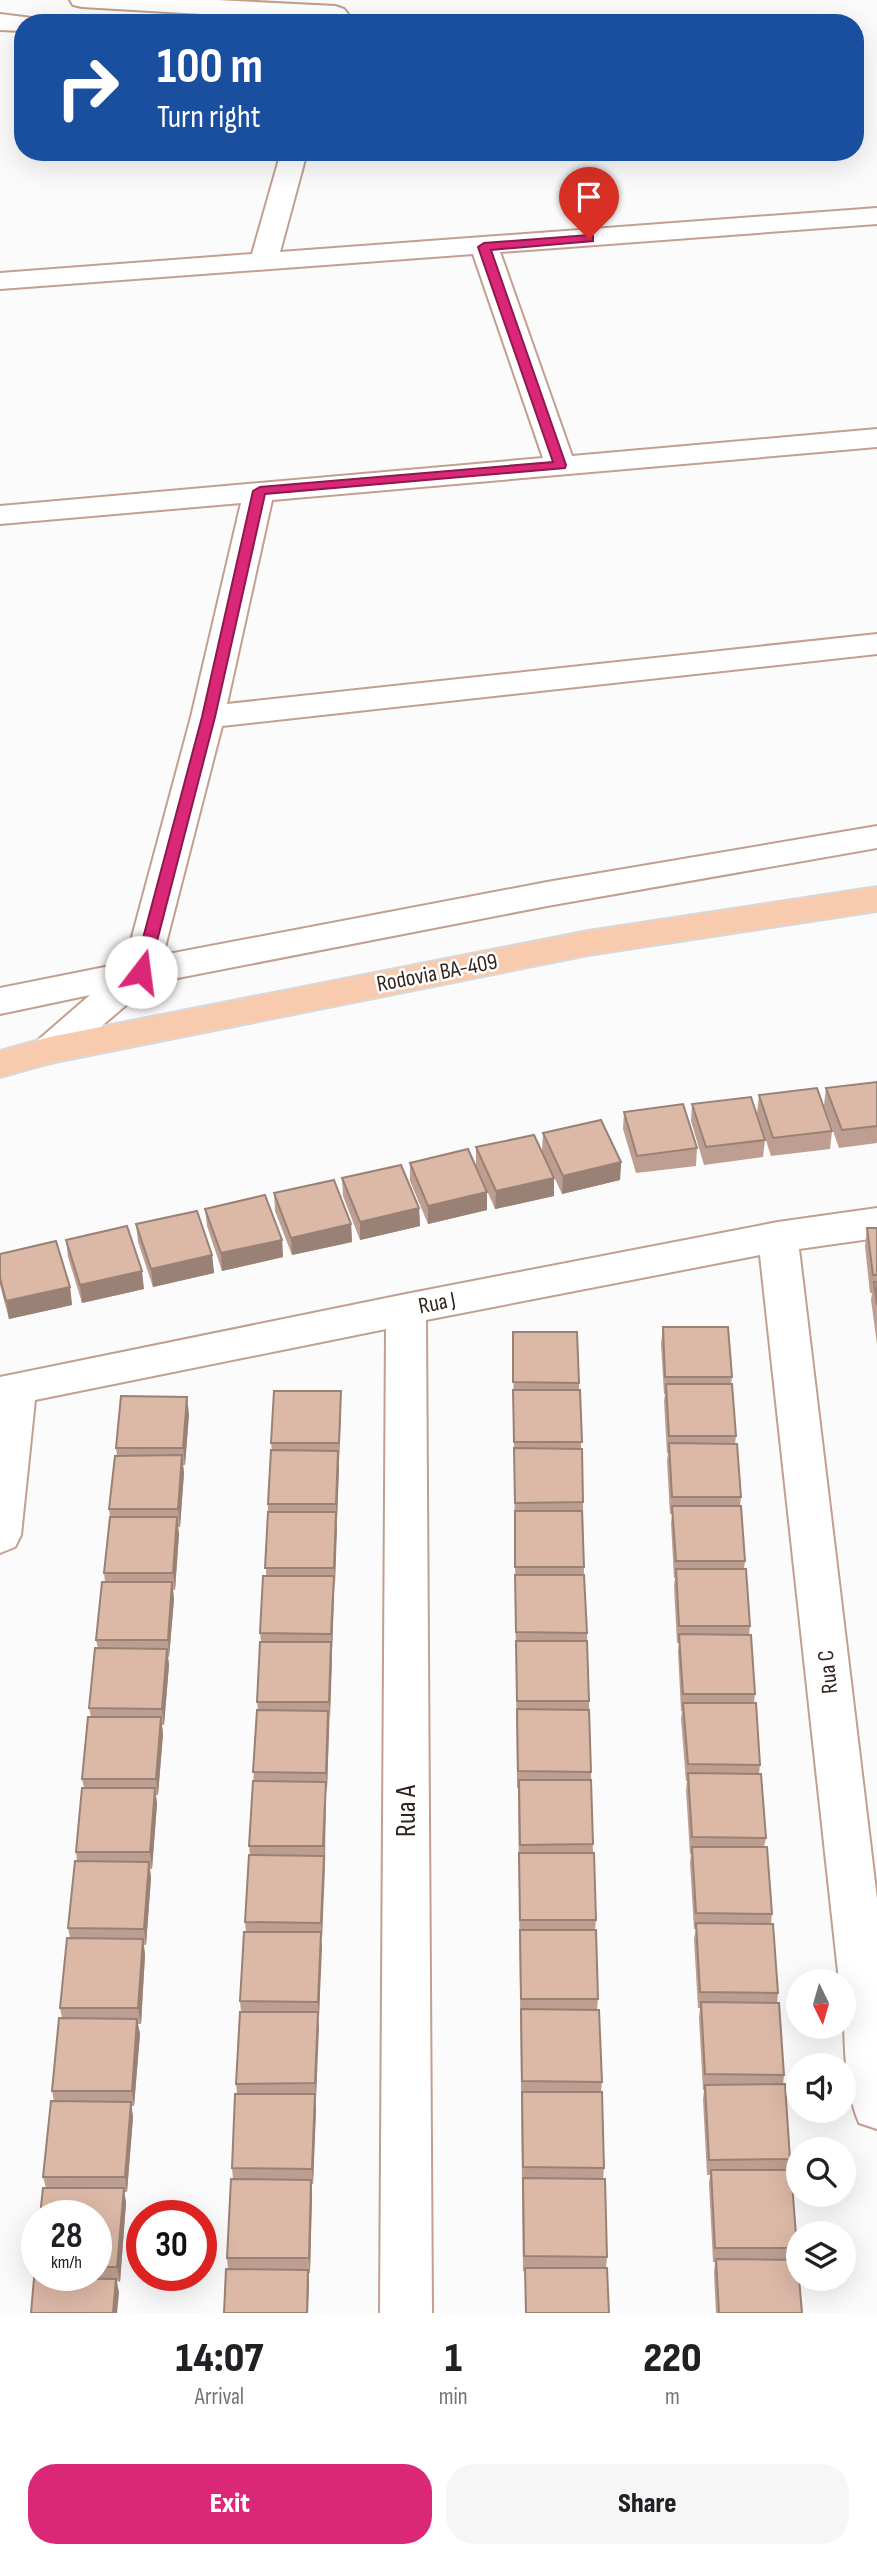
<!DOCTYPE html>
<style>
body{margin:0;font-family:"Sofia Sans Condensed",sans-serif;background:#f6f6f6;color:#202124;height:100vh;display:flex;flex-direction:column;font-size:26px;white-space:nowrap}
*{box-sizing:border-box;margin:0}
p{font-size:23px;color:#757577}
.icon{flex:none;width:38px;height:38px;fill:none;stroke:currentColor;stroke-width:2;stroke-linecap:round;stroke-linejoin:round}
.map{position:relative;height:2313px;overflow:hidden}
.drawer{display:flex;flex-direction:column;background:#fff;flex:1}
.drawer>*{flex:none}
.hud{position:absolute;left:14px;top:14px;width:850px;height:147px;border-radius:28px;box-shadow:0 7px 28px #0002;background:#1a4fa0;color:#fff;overflow:hidden}
.needle{width:46px;rotate:175deg}
.buttons{position:absolute;left:786px;top:1969px;display:grid;gap:14px}
.buttons a{display:grid;place-items:center;width:70px;height:70px;border-radius:50%;background:#fff;box-shadow:0 7px 28px #0002;font-size:35px}
.speed{position:absolute;left:21px;top:2200px;display:flex;gap:14px;font-size:35px;font-weight:700;text-align:center}
.speed>*{display:grid;place-content:center;width:91px;height:91px;border-radius:50%;background:#fff;box-shadow:0 7px 28px #0002;line-height:1}
.speed small{font-size:18px;font-weight:400}
.speed .limit{border:10px solid #d22;background:#fff;color:#111}
.pin{position:absolute;display:grid;place-items:center;width:60px;height:60px;color:#fff;margin:-72px -30px;border-radius:50% 50% 50% 0;rotate:-45deg;box-shadow:0 0 7px #0007}
.pin .icon{rotate:45deg}
.me{position:absolute;width:77px;margin:-38px;rotate:15deg;stroke-linejoin:round;filter:drop-shadow(0 0 5px #0008)}
.turn{display:flex;align-items:center;gap:24px;height:147px;padding:0 28px;font-size:32px}
.turn .icon{width:91px;height:91px;stroke-width:2.5}
.turn b{display:block;font-size:49px;line-height:60px}
.eta{display:flex;justify-content:space-evenly;align-items:center;height:119px;text-align:center}
.eta b{font-size:42px;font-weight:800;line-height:49px}
.primary-button{display:flex;gap:14px;margin-top:auto;padding:14px 28px}
.primary-button a{flex:1;height:80px;border-radius:28px;background:#db2777;color:#fff;font-size:28px;font-weight:800;line-height:80px;text-align:center}
.primary-button a+a{background:#f6f6f6;color:#202124}
.map>svg:first-child{display:block}
.lines{fill:none;stroke-linecap:round;stroke-linejoin:round}
.street-casing{stroke:#c29f8f;stroke-width:4}
.primary-casing{stroke:#dad8d6;stroke-width:4}
.street{fill:#fff;fill-rule:evenodd}
.primary{fill:#f8cbaf;fill-rule:evenodd}
.wall{fill:#bd9e90}
.shaded-wall{fill:#9a8175}
.building{fill:#dcb8a7;stroke:#9a8175;stroke-width:2}
.route{fill:#db2777;stroke:#8e194d;stroke-width:2}
.labels{text-anchor:middle;dominant-baseline:central;stroke-width:5;stroke-linejoin:round;paint-order:stroke}
.street-label{font-size:23px;fill:#32241e;stroke:#fff}
.near-street-label{font-size:28px;fill:#32241e;stroke:#fff}
</style>
<div class="map">
<svg width="877" height="2313" viewBox="0 0 877 2313">
<rect width="100%" height="100%" fill="#fbfbfb"/>
<g class="lines">
<defs>
<g id="street">
<path d="M70,0h147l118,6 9,3 4,5 -4,5 -9,3 -253,-15 -9,-2z"/>
<path d="M0,14l32,4 3,5h-12v8l-23,-1z"/>
<path d="M281,152h26l-27,100 597,-44v16l-377,28 72,204 305,-27v18l-605,53 -45,204 650,-70v20l-655,72 -59,229 384,-73 330,-56v22l-330,58 -395,77 -89,76 -13,4 -13,-4 -6,-9 6,-9 53,-46 -90,19v-26l125,-25 66,-246 50,-214 -241,21v-18l543,-48 -70,-204 -473,35v-16l252,-19z"/>
<path d="M877,1208v30l-78,11 78,650v230l-18,-6c-17,-40 -15,-99 -15,-142h-5l-79,-726 -334,65 6,993h-52l6,-984 -351,71 -14,135 -6,12 -15,6v-176l406,-83 372,-72z"/>
</g>
<path id="primary" d="M877,887v24l-289,44 -538,108 -50,14v-26l50,-14 538,-106z"/>
</defs>
<use href="#street" class="street-casing"/>
<use href="#primary" class="primary-casing"/>
<use href="#street" class="street"/>
<use href="#primary" class="primary"/>
</g>
<g class="wall">
<path d="M877,1082v61l-38,5 -15,-43 2,-17z"/>
<path d="M759,1095l73,36 -2,18 -59,7 -14,-43z"/>
<path d="M692,1104l73,36 -2,17 -59,8 -13,-44z"/>
<path d="M624,1112l73,36 -1,18 -60,7 -13,-44z"/>
<path d="M543,1133l78,29 -1,18 -58,14 -20,-43z"/>
<path d="M476,1147l78,31v18l-59,13 -19,-44z"/>
<path d="M410,1163l77,47 -59,14 -18,-43z"/>
<path d="M342,1178l77,30 1,18 -60,14 -17,-44z"/>
<path d="M274,1193l77,31 1,18 -60,13 -17,-44z"/>
<path d="M205,1209l77,31 1,17 -61,14 -15,-45z"/>
<path d="M136,1224l76,31 2,18 -61,14 -15,-45z"/>
<path d="M867,1228h10v116l-6,-44 1,-7h-2l-5,-47z"/>
<path d="M66,1240l78,49 -62,14 -14,-46z"/>
<path d="M0,1254l70,33 2,18 -63,14 -9,-34z"/>
<path d="M663,1327l69,50 -1,7 5,52 -1,8 6,53 -1,9 5,55 -1,8 6,57 -1,9 6,59 -1,9 6,62 -1,9 7,64 -2,9 8,67 -1,10 7,69 -1,10 7,72 -1,9 7,75 -2,11 9,78 -2,12 7,53h-86l-2,-40 1,-11h-2l-4,-78 1,-9h-3l-4,-75 1,-10h-1l-4,-72 1,-10h-2l-4,-69 2,-10h-2l-4,-66 1,-9h-1l-4,-64 1,-9h-1l-5,-62 1,-8h-1l-3,-60 1,-8h-2l-3,-57 1,-8h-1l-3,-55 1,-9h-2l-3,-53 1,-8h-1l-3,-52 1,-7h-1l-3,-50z"/>
<path d="M513,1332l66,51 4,119 1,73 3,58 4,139 2,81 3,67 -1,10 3,69 -1,11 5,72 -1,10 3,76 -1,11 4,78 -1,11 3,45h-84v-42h-2l-1,-78 -4,-405h-1z"/>
<path d="M341,1408l-14,381h-1l-1,83 -3,66h-1l-2,79h-1l-2,81h-1l1,11 -3,75h-1v11l-2,78h-2l1,11 -81,-15 -1,-11 6,-79 -1,-11 5,-74 -1,-10 5,-72 -1,-11 6,-69 -1,-10 5,-67 -1,-9 9,-136 -1,-8 4,-60 -1,-9 6,-57 2,-72 4,-54 -1,-7z"/>
<path d="M189,1414l-4,51h-2l1,8 -4,54h-2l1,7 -4,56h-2l1,9 -5,58h-1l1,8 -5,60h-2l1,9 -5,61h-2l1,9 -5,65h-2l1,9 -5,67h-2l1,10 -4,69h-3l2,10 -6,72h-3l2,11 -6,75h-3l2,11 -6,79 -3,-1 2,12 -81,-15 -1,-3h59v-59l-50,-28 -3,-11 11,-76 -2,-10 10,-73 -2,-10 10,-70 -2,-10 9,-67 -1,-9 8,-64 -2,-9 9,-62 -2,-9 9,-60 -2,-8 9,-58 -1,-9 6,-56 -1,-8 8,-53 -1,-8z"/>
</g>
<g class="shaded-wall">
<path d="M621,1162l-1,18 -58,14 1,-18z"/>
<path d="M554,1178v18l-59,13 1,-18z"/>
<path d="M487,1192v18l-59,14v-18z"/>
<path d="M419,1208l1,18 -60,14v-18z"/>
<path d="M351,1224l1,18 -60,13 -1,-17z"/>
<path d="M282,1240l1,17 -61,14 -1,-18z"/>
<path d="M212,1255l2,18 -61,14 -2,-18z"/>
<path d="M142,1271l2,18 -62,14 -2,-18z"/>
<path d="M70,1287l2,18 -63,14 -3,-18z"/>
<path d="M341,1391v17l-2,52v-17z"/>
<path d="M187,1397l2,17 -4,51 -2,-17z"/>
<path d="M338,1451l1,17 -2,54 -1,-18z"/>
<path d="M182,1455l2,18 -4,54 -2,-18z"/>
<path d="M336,1512l1,17 -2,56 -1,-17z"/>
<path d="M177,1517l2,17 -4,56 -2,-17z"/>
<path d="M334,1576v17l-2,58 -1,-17z"/>
<path d="M172,1582l2,17 -5,58 -1,-17z"/>
<path d="M331,1642l1,17 -2,60 -1,-17z"/>
<path d="M167,1649l2,16 -5,60 -2,-16z"/>
<path d="M328,1711l1,16 -2,62 -1,-16z"/>
<path d="M161,1717l2,17 -5,61 -2,-16z"/>
<path d="M326,1782v16l-4,140 -1,-15z"/>
<path d="M155,1788l2,16 -5,65 -2,-17z"/>
<path d="M149,1862l2,16 -5,67 -2,-16z"/>
<path d="M321,1932l1,16 -3,69 -1,-15z"/>
<path d="M143,1939l2,16 -4,69 -3,-16z"/>
<path d="M318,2012l1,16 -3,70 -1,-15z"/>
<path d="M137,2019l3,15 -6,72 -2,-15z"/>
<path d="M315,2094l1,15 -3,75 -1,-15z"/>
<path d="M131,2102l2,15 -6,75 -2,-15z"/>
<path d="M311,2180l1,15 -2,78 -1,-15z"/>
<path d="M124,2188l2,15 -6,79 -3,-15z"/>
<path d="M308,2270l1,14 -1,29h-1z"/>
<path d="M116,2279l3,14 -2,20h-4z"/>
</g>
<g class="building">
<path d="M877,1082v44l-35,4 -16,-42z"/>
<path d="M817,1088l15,43 -59,7 -14,-43z"/>
<path d="M751,1097l14,43 -59,7 -14,-43z"/>
<path d="M683,1104l14,44 -60,8 -13,-44z"/>
<path d="M601,1120l20,42 -58,14 -20,-43z"/>
<path d="M534,1135l20,43 -58,13 -20,-44z"/>
<path d="M468,1149l19,43 -59,14 -18,-43z"/>
<path d="M401,1165l18,43 -59,14 -18,-44z"/>
<path d="M334,1180l17,44 -60,14 -17,-45z"/>
<path d="M265,1195l17,45 -61,13 -16,-44z"/>
<path d="M197,1211l15,44 -61,14 -15,-45z"/>
<path d="M127,1226l15,45 -62,14 -14,-45z"/>
<path d="M867,1228h10v47h-4z"/>
<path d="M56,1241l14,46 -64,14 -6,-23v-24z"/>
<path d="M874,1282h3v23z"/>
<path d="M663,1327h65l4,50h-67z"/>
<path d="M513,1332h64l2,51 -66,-1z"/>
<path d="M666,1384h66l4,52h-67z"/>
<path d="M513,1390h67l2,52h-68z"/>
<path d="M274,1391h67l-2,52h-68z"/>
<path d="M121,1396l66,1 -4,51h-67z"/>
<path d="M669,1443l68,1 4,53h-69z"/>
<path d="M514,1448l68,1 1,53 -68,1z"/>
<path d="M271,1450l67,1 -2,53h-68z"/>
<path d="M182,1455l-4,54h-69l6,-53z"/>
<path d="M672,1506h69l4,55h-69z"/>
<path d="M515,1511h67l2,56h-69z"/>
<path d="M268,1512h68l-2,56h-69z"/>
<path d="M110,1517h67l-4,56h-69z"/>
<path d="M676,1569h70l4,57h-71z"/>
<path d="M515,1575h69l3,58 -71,-1z"/>
<path d="M263,1576h71l-3,58 -71,-1z"/>
<path d="M102,1582h70l-4,58h-72z"/>
<path d="M679,1634l72,1 4,59h-72z"/>
<path d="M516,1641h71l2,60h-72z"/>
<path d="M260,1642h71l-2,60h-72z"/>
<path d="M95,1648l72,1 -5,60 -73,-1z"/>
<path d="M683,1703h73l4,62 -72,-1z"/>
<path d="M517,1709l72,1 2,62 -73,-1z"/>
<path d="M257,1710l71,1 -2,62 -73,-1z"/>
<path d="M88,1717h73l-5,62h-74z"/>
<path d="M688,1773l73,1 5,64 -74,-1z"/>
<path d="M519,1780h72l2,64 -73,1z"/>
<path d="M253,1781l73,1 -3,64h-74z"/>
<path d="M82,1788h73l-5,64h-74z"/>
<path d="M692,1847h75l5,67 -76,-1z"/>
<path d="M519,1853h75l2,67h-76z"/>
<path d="M249,1855l75,1 -3,67 -76,-1z"/>
<path d="M75,1861l74,1 -5,67 -76,-1z"/>
<path d="M696,1923l77,1 5,69 -78,-1z"/>
<path d="M520,1930h76l2,69h-77z"/>
<path d="M244,1932h77l-3,70 -78,-1z"/>
<path d="M67,1938l76,1 -5,69h-78z"/>
<path d="M701,2002l78,1 5,72 -79,-1z"/>
<path d="M521,2009l78,1 3,72 -80,-1z"/>
<path d="M240,2012h78l-3,71 -79,1z"/>
<path d="M59,2018l78,1 -5,72h-80z"/>
<path d="M785,2084l5,75 -81,1 -4,-75z"/>
<path d="M522,2092h80l2,76 -81,-1z"/>
<path d="M235,2094h80l-3,75 -80,-1z"/>
<path d="M51,2101l80,1 -6,75h-82z"/>
<path d="M711,2170h80l6,78h-82z"/>
<path d="M523,2178l82,1 2,78 -83,-1z"/>
<path d="M231,2179l80,1 -2,78h-82z"/>
<path d="M43,2188h81l-7,79h-21v-51h-56z"/>
<path d="M716,2259l82,1v18h1l3,35h-83z"/>
<path d="M525,2268h82l2,45h-83z"/>
<path d="M226,2269l82,1 -1,43h-83z"/>
<path d="M34,2278l82,1 -3,34h-82z"/>
</g>
<path class="route" d="M589,235l4,1v5l-102,9 75,215 -1,3 -300,26 -50,223 -66,255 -3,4h-10l-2,-4 68,-255 51,-226 7,-4 293,-25 -75,-215 6,-4z"/>
<g class="labels">
<g class="street-label">
<text transform="translate(437 973) rotate(-11)">Rodovia BA-409</text>
<text transform="translate(437 1303) rotate(-11)">Rua J</text>
<text transform="translate(828 1672) rotate(-96)">Rua C</text>
</g>
<g class="near-street-label">
<text transform="translate(406 1811) rotate(-90)">Rua A</text>
</g>
</g>
</svg>
<div class="buttons">
<a><svg class="needle" viewBox="-14 -14 28 28"><path d="M0-13l5 13h-10z" fill="#e53935"/><path d="M0 13l5-13h-10z" fill="#757577"/></svg></a>
<a><svg class="icon" aria-label="sound" viewBox="0 0 24 24"><path d="M4 9h4l5-4v14l-5-4H4zM17 9q2 3 0 6"/></svg></a>
<a><svg class="icon" aria-label="search" viewBox="0 0 24 24"><circle cx="10" cy="10" r="6"/><path d="M15 15l6 6"/></svg></a>
<a><svg class="icon" aria-label="layers" viewBox="0 0 24 24"><path d="M12 4l9 5-9 5-9-5zM3 14l9 5 9-5"/></svg></a>
</div>
<div class="speed"><div>28<small>km/h</small></div><div class="limit">30</div></div>
<div class="pin" style="left:589px;top:239px;background:#d93025"><svg class="icon" aria-label="arrive" viewBox="0 0 24 24"><path d="M6 21V4h12l-3 4 3 4H6"/></svg></div>
<svg class="me" style="left:141px;top:972px" viewBox="-20 -20 40 40"><circle r="19" fill="#fff"/><path d="M0-13L10 11 0 6-10 11z" fill="#db2777"/></svg>
<div class="hud">
<div class="turn"><svg class="icon" aria-label="right" viewBox="0 0 24 24"><path d="M7 20v-9h11M14 6l5 5-5 5"/></svg><div><b>100 m</b>Turn right</div></div>
</div>
</div>
<section class="drawer">
<div class="eta">
<div><b>14:07</b><p>Arrival</p></div>
<div><b>1</b><p>min</p></div>
<div><b>220</b><p>m</p></div>
</div>
<div class="primary-button"><a>Exit</a><a>Share</a></div>
</section>
